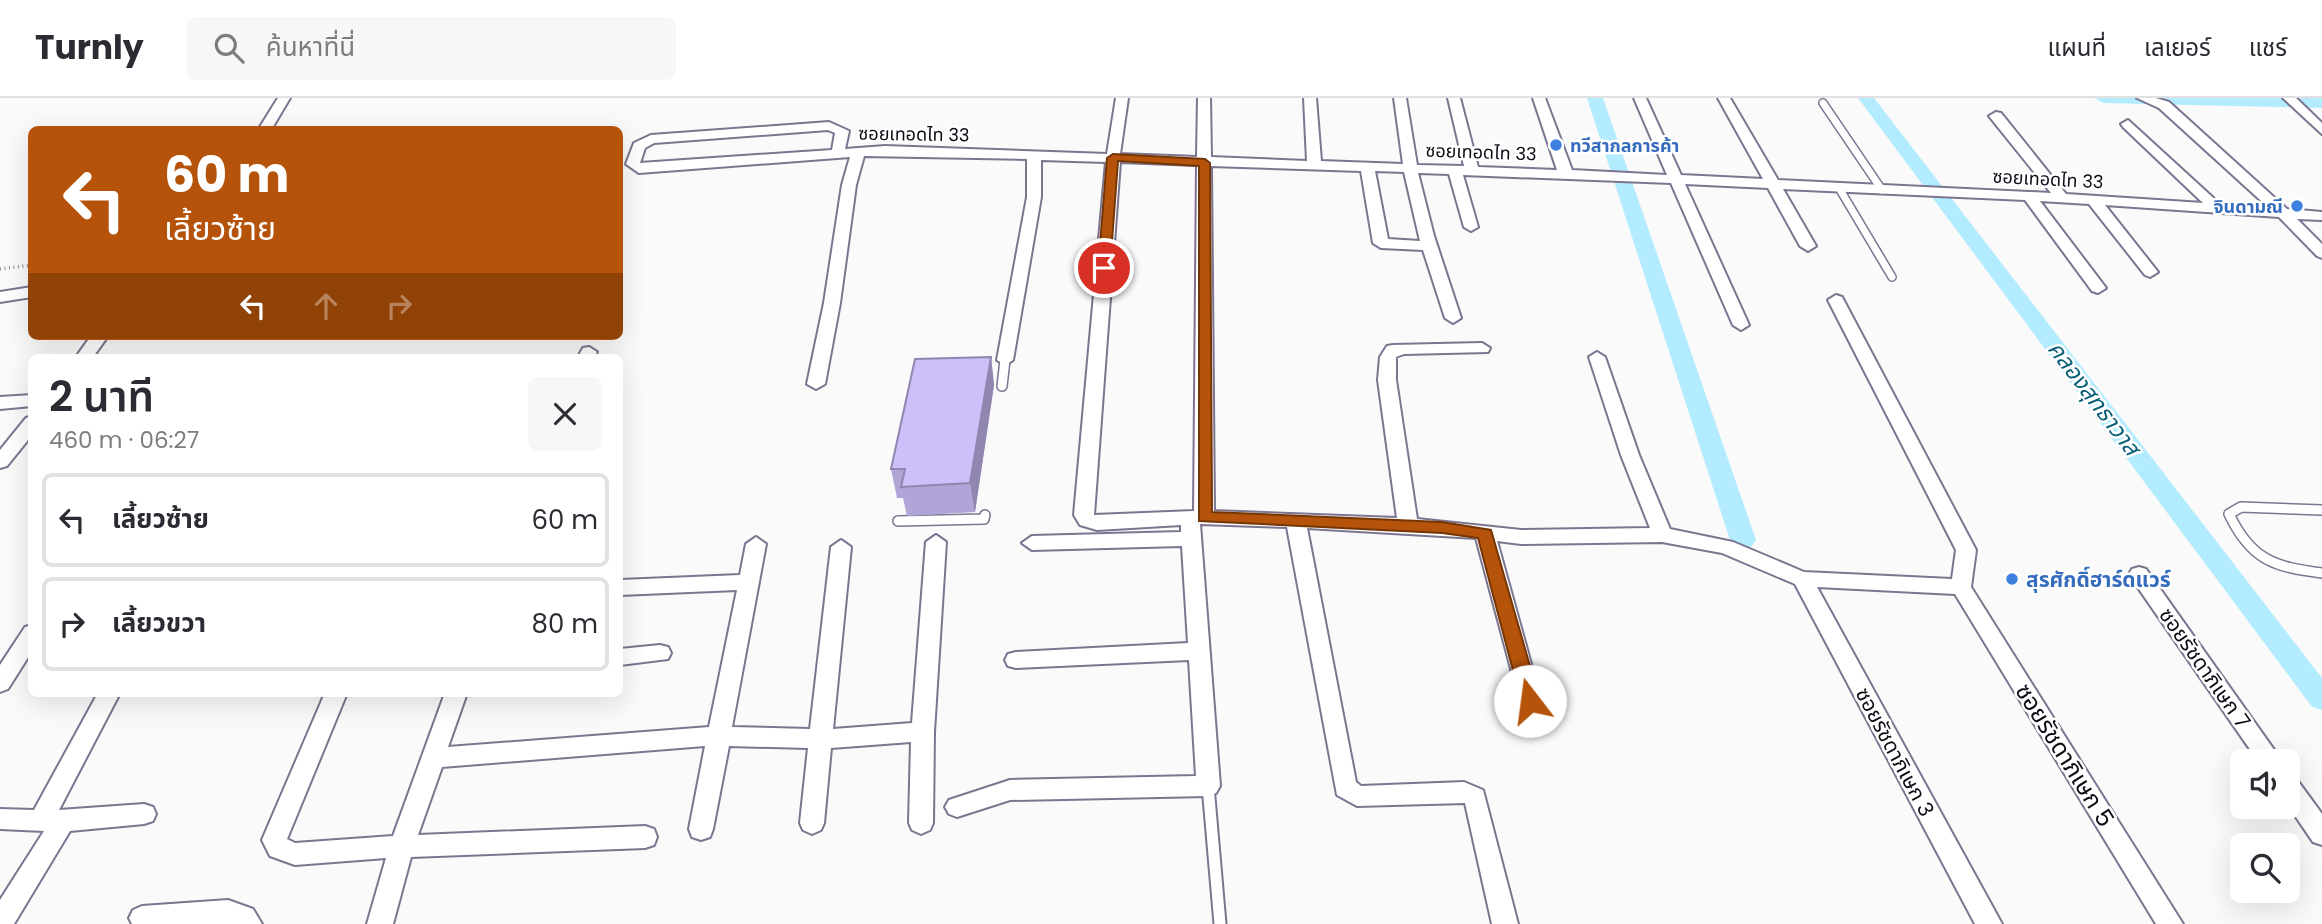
<!DOCTYPE html>
<html lang="th">
<meta charset="utf-8">
<style>
body{margin:0;font-family:Poppins,"Noto Sans Thai",sans-serif;background:#f7f7f7;color:#2b2b33;height:100vh;display:flex;flex-direction:column;font-size:26px;white-space:nowrap}
*{box-sizing:border-box;margin:0}
p{font-size:23px;color:#7c7c81}
.icon{flex:none;width:38px;height:38px;fill:none;stroke:currentColor;stroke-width:2;stroke-linecap:round;stroke-linejoin:round}
.map{position:relative;flex:1;overflow:hidden}
.side{position:absolute;left:28px;top:256px;width:595px;height:343px;display:flex;flex-direction:column;background:#fff;border-radius:10px;box-shadow:0 7px 28px #0002}
.side>*{flex:none}
.hud{position:absolute;left:28px;top:28px;width:595px;height:214px;border-radius:10px;box-shadow:0 7px 28px #0002;background:#b45309;color:#fff;overflow:hidden}
.fabs{position:absolute;left:2230px;top:651px;display:grid;gap:14px}
.fabs a{display:grid;place-items:center;width:70px;height:70px;border-radius:10px;background:#fff;box-shadow:0 7px 28px #0002;font-size:35px}
.pin{position:absolute;display:grid;place-items:center;width:60px;height:60px;color:#fff;margin:-30px;border:4px solid #fff;border-radius:50%;box-shadow:0 2px 7px #0007}
.me{position:absolute;width:77px;margin:-38px;rotate:345deg;stroke-linejoin:round;filter:drop-shadow(0 0 5px #0008)}
.turn{display:flex;align-items:center;gap:24px;height:147px;padding:0 21px;font-size:32px}
.turn .icon{width:91px;height:91px;stroke-width:2.5}
.turn b{display:block;font-size:49px;line-height:60px}
.lanes{display:flex;align-items:center;height:66px;padding:0 21px;background:#0003;justify-content:center;gap:35px;direction:ltr}
.lanes .off{opacity:.35}
.round{display:grid;place-items:center;flex:none;width:74px;height:74px;border-radius:10px;background:#f7f7f7}
.summary{display:flex;align-items:center;justify-content:space-between;height:119px;padding:0 21px}
h1{font-size:42px;font-weight:600;line-height:52px}
ul{padding:0;list-style:none}
li{display:flex;align-items:center;gap:21px;height:94px;margin:0 14px 10px;padding:0 7px;border:4px solid #e1e1e2;border-radius:10px}
li div{flex:1}
li b{display:block;font-size:26px}
li em{font-style:normal}
header{display:flex;align-items:center;gap:42px;box-sizing:border-box;height:98px;padding:0 35px;background:#fff;border-bottom:2px solid #e1e1e2}
header strong{font-size:33px}
nav{display:flex;gap:38px;margin-inline-start:auto;font-size:24px}
.search{width:490px;height:63px;background:#f7f7f7;display:flex;align-items:center;gap:18px;box-sizing:border-box;padding:0 24px;border-radius:10px;color:#7c7c81;font-size:26px}
.map>svg:first-child{display:block}
.lines{fill:none;stroke-linecap:round;stroke-linejoin:round}
.canal{fill:#b4ecff;fill-rule:evenodd}
.lane-far2-casing{stroke:#7c7590;stroke-width:10}
.lane-far1-casing{stroke:#7c7590;stroke-width:12}
.lane-casing{stroke:#7c7590;stroke-width:15}
.street-casing{stroke:#7c7590;stroke-width:4}
.path{stroke:#908f93;stroke-width:3.5;stroke-dasharray:1 3.5;stroke-linecap:butt}
.lane-far2{stroke:#fff;stroke-width:7}
.lane-far1{stroke:#fff;stroke-width:9}
.lane{stroke:#fff;stroke-width:11}
.street{fill:#fff;fill-rule:evenodd}
.wall{fill:#b1a4d7}
.shaded-wall{fill:#9086af}
.building{fill:#cebffa;stroke:#9086af;stroke-width:2}
.route{fill:#b45309;stroke:#753606;stroke-width:2}
.shop-dot{fill:#3f7fe0;stroke:#fff;stroke-width:2.5}
.labels{text-anchor:middle;dominant-baseline:central;stroke-width:5;stroke-linejoin:round;paint-order:stroke}
.far-street-label{font-size:18px;fill:#0d0b14;stroke:#fff}
.far-shop-label{font-size:18px;font-weight:bold;fill:#366cbe;stroke:#fff;text-anchor:start}
.shop-label{font-size:21px;font-weight:bold;fill:#366cbe;stroke:#fff;text-anchor:start}
.street-label{font-size:21px;fill:#0d0b14;stroke:#fff}
.water-label{font-size:23px;font-style:italic;fill:#095f75;stroke:#fff}
.near-street-label{font-size:24px;fill:#0d0b14;stroke:#fff}
</style>
<header>
<strong>Turnly</strong>
<div class="search"><svg class="icon" aria-label="search" viewBox="0 0 24 24"><circle cx="10" cy="10" r="6"/><path d="M15 15l6 6"/></svg>ค้นหาที่นี่</div>
<nav><a>แผนที่</a><a>เลเยอร์</a><a>แชร์</a></nav>
</header>
<div class="map">
<svg width="2322" height="826" viewBox="0 0 2322 826">
<rect width="100%" height="100%" fill="#fafafa"/>
<g class="lines">
<g class="canal">
<path d="M1587,0h16l153,442 -4,6 -9,3 -9,-3 -4,-6z"/>
<path d="M1858,0h16l448,580v32l-10,-3z"/>
<path d="M2095,0h227v10l-219,-5z"/>
</g>
<defs>
<g id="lane-far2">
<path d="M1823,5l59,87"/>
<path d="M1839,90l53,89"/>
</g>
<g id="lane-far1">
<path d="M1002,288l3,-26"/>
<path d="M2322,412l-81,-3 -12,7c22,46 45,53 93,59"/>
<path d="M898,423l86,-2 1,-4"/>
</g>
<path id="lane" d="M1208,688l12,138"/>
<g id="street">
<path d="M278,0h12l-19,32h-13z"/>
<path d="M1116,0h12l-8,56 77,3 1,-59h12l1,59 96,4 -3,-63h12l5,63 82,3 -9,-66h12l11,67 47,1 -16,-68h12l18,69 79,3 -24,-72h12l27,72 95,5 -33,-77h12l35,77 82,4 -45,-81h12l48,82 273,13 -62,-77 7,-4 5,1 65,81 137,9 -80,-76 -2,-3 7,-4 93,85 48,3 -110,-100 -22,-10h19l13,4 118,107 35,3v8l-25,-1 25,25v14l-5,-2 -38,-39 -174,-12 53,67 -8,5 -5,-2 -56,-71 -49,-3 66,87 -8,5 -6,-2 -67,-91 -242,-11 33,57 -8,5 -8,-5 -32,-58 -83,-4 64,141 -8,5 -8,-5 -62,-142 -208,-8 15,52 -7,4 -7,-4 -15,-53 -31,-1 16,63 27,82 -8,5 -8,-5 -22,-68 -42,-2 -8,-5 -12,-72 -150,-5 3,345 183,7 -19,-138 2,-23 7,-11 6,-1 89,-2 8,5 -2,4 -84,2 -8,3v23l21,139 104,11 129,-2 -29,-73 -32,-98 8,-5 8,5 34,98 31,74 63,13 71,30 148,7 4,-29 -128,-250 8,-5 6,2 134,253 -5,37 212,337h-27l-201,-330 -138,-7 185,337h-27l-180,-340 -73,-31 -60,-11 -141,2 -24,-3 51,184 -3,7 -8,2 -8,-2 -3,-7 -50,-187 -169,-10 49,254 5,4 103,-4 19,8 35,134h-26l-27,-121 -108,3 -20,-11 -50,-268 -87,-3 20,262 -4,7 -8,3 -198,4 -53,17 -8,-3 -4,-7 4,-7 61,-20 186,-4 -7,-116 -173,8 -8,-2 -3,-6 3,-6 8,-2 172,-9 -6,-97 -150,4 -10,-7 10,-7 149,-4v-7l-84,5 -17,-5 -6,-10 32,-353 -65,-2v37l-28,163 -8,5 -8,-5 30,-163v-38l-163,-3 -8,29 -16,118 -15,81 -9,5 -9,-5 17,-81 18,-118 8,-28 -211,16 -13,-9 8,-21 17,-8 178,-13 20,9 -4,18 40,-3 222,8zM828,32l7,3 -3,17 -192,13 5,-15 9,-5zM1120,64l77,3 -3,346 -100,4zM1375,73l29,1 16,69 -32,-2z"/>
<path d="M2283,0h13l26,25v11z"/>
<path d="M32,189v10l-32,5v-10z"/>
<path d="M91,238h17l-15,21h-17z"/>
<path d="M589,249l8,5 -3,5h-16l5,-9z"/>
<path d="M32,297v11l-32,3v-12z"/>
<path d="M32,318v19l-25,31 -7,2v-18l26,-32z"/>
<path d="M936,437l10,7 -12,190 -1,91 -3,7 -9,4 -9,-4 -3,-7 2,-81 -80,6 -7,75 -3,7 -9,4 -9,-4 -3,-7 8,-75 -79,-2 -16,83 -3,8 -9,3 -9,-3 -3,-8 16,-83 -263,21 -24,68 227,-9 9,3 3,8 -3,8 -9,3 -234,9 -18,67h-26l19,-66 -91,7 -25,-9 -8,-16 63,-147h22l-60,146 8,4 98,-7 52,-143h22l-19,54 261,-20 28,-137 -117,5v-15l120,-5 6,-31 10,-7 10,7 -34,183 78,2 21,-182 10,-7 10,7 -18,182 79,-6 14,-181z"/>
<path d="M2139,469l7,2 136,192h-24l-126,-182 -3,-5 3,-5z"/>
<path d="M32,527v26l-24,38 -8,3v-27l25,-38z"/>
<path d="M660,547l8,2 3,6 -3,6 -48,6v-16z"/>
<path d="M98,595h22l-61,117 85,-6 9,3 3,7 -3,7 -9,3 -74,7 -56,93h-14v-24l44,-69 -44,-2v-20l34,1z"/>
<path d="M2287,676l8,3 27,37v31l-9,-3 -26,-38z"/>
<path d="M228,802l25,9 9,15h-130l-3,-6 4,-8 9,-4z"/>
</g>
</defs>
<use href="#lane-far2" class="lane-far2-casing"/>
<use href="#lane-far1" class="lane-far1-casing"/>
<use href="#lane" class="lane-casing"/>
<use href="#street" class="street-casing"/>
<path class="path" d="M0,171l32,-4"/>
<use href="#lane-far2" class="lane-far2"/>
<use href="#lane-far1" class="lane-far1"/>
<use href="#lane" class="lane"/>
<use href="#street" class="street"/>
</g>
<path class="wall" d="M991,259l3,28 -19,127 -68,4 -4,-18h-6l-6,-29z"/>
<path class="shaded-wall" d="M991,259l3,28 -19,127 -5,-29z"/>
<path class="building" d="M991,259l-21,126 -69,4 4,-18h-14l24,-110z"/>
<path class="route" d="M1113,56l92,5 5,4 2,349 230,10 49,8 49,171 -3,6h-13l-3,-6 -43,-163 -36,-5 -243,-12v-355l-81,-5 -8,107 -6,3 -6,-3 9,-110z"/>
<g class="shop-dot">
<circle cx="1556" cy="47" r="7"/>
<circle cx="2297" cy="108" r="7"/>
<circle cx="2012" cy="481" r="7"/>
</g>
<g class="labels">
<g class="far-street-label">
<text transform="translate(914 36) rotate(1)">ซอยเทอดไท 33</text>
<text transform="translate(1481 54) rotate(2)">ซอยเทอดไท 33</text>
<text transform="translate(2048 81) rotate(3)">ซอยเทอดไท 33</text>
</g>
<g class="far-shop-label">
<text x="1570" y="47">ทวีสากลการค้า</text>
<text x="2283" y="108" text-anchor="end">จินดามณี</text>
</g>
<g class="shop-label">
<text x="2026" y="481">สุรศักดิ์ฮาร์ดแวร์</text>
</g>
<g class="street-label">
<text transform="translate(2205 570) rotate(55)">ซอยรัชดาภิเษก 7</text>
<text transform="translate(1895 654) rotate(62)">ซอยรัชดาภิเษก 3</text>
</g>
<g class="water-label">
<text transform="translate(2094 300) rotate(53)">คลองสุทธาวาส</text>
</g>
<g class="near-street-label">
<text transform="translate(2065 657) rotate(58)">ซอยรัชดาภิเษก 5</text>
</g>
</g>
</svg>
<div class="fabs">
<a><svg class="icon" aria-label="sound" viewBox="0 0 24 24"><path d="M4 9h4l5-4v14l-5-4H4zM17 9q2 3 0 6"/></svg></a>
<a><svg class="icon" aria-label="search" viewBox="0 0 24 24"><circle cx="10" cy="10" r="6"/><path d="M15 15l6 6"/></svg></a>
</div>
<div class="pin" style="left:1104px;top:170px;background:#d93025"><svg class="icon" aria-label="arrive" viewBox="0 0 24 24"><path d="M6 21V4h12l-3 4 3 4H6"/></svg></div>
<svg class="me" style="left:1530px;top:603px" viewBox="-20 -20 40 40"><circle r="19" fill="#fff"/><path d="M0-13L10 11 0 6-10 11z" fill="#b45309"/></svg>
<div class="hud">
<div class="turn"><svg class="icon" aria-label="left" viewBox="0 0 24 24"><path d="M17 20v-9H6M10 6l-5 5 5 5"/></svg><div><b>60 m</b>เลี้ยวซ้าย</div></div>
<div class="lanes"><svg class="icon" aria-label="left" viewBox="0 0 24 24"><path d="M17 20v-9H6M10 6l-5 5 5 5"/></svg><svg class="icon off" aria-label="ahead" viewBox="0 0 24 24"><path d="M12 20V5M6 11l6-6 6 6"/></svg><svg class="icon off" aria-label="right" viewBox="0 0 24 24"><path d="M7 20v-9h11M14 6l5 5-5 5"/></svg></div>
</div>
<section class="side">
<div class="summary"><div><h1>2 นาที</h1><p>460 m · 06:27</p></div><a class="round"><svg class="icon" aria-label="close" viewBox="0 0 24 24"><path d="M6 6l12 12M18 6L6 18"/></svg></a></div>
<ul>
<li><svg class="icon" aria-label="left" viewBox="0 0 24 24"><path d="M17 20v-9H6M10 6l-5 5 5 5"/></svg><div><b>เลี้ยวซ้าย</b></div><em>60 m</em></li>
<li><svg class="icon" aria-label="right" viewBox="0 0 24 24"><path d="M7 20v-9h11M14 6l5 5-5 5"/></svg><div><b>เลี้ยวขวา</b></div><em>80 m</em></li>
</ul>
</section>
</div>
